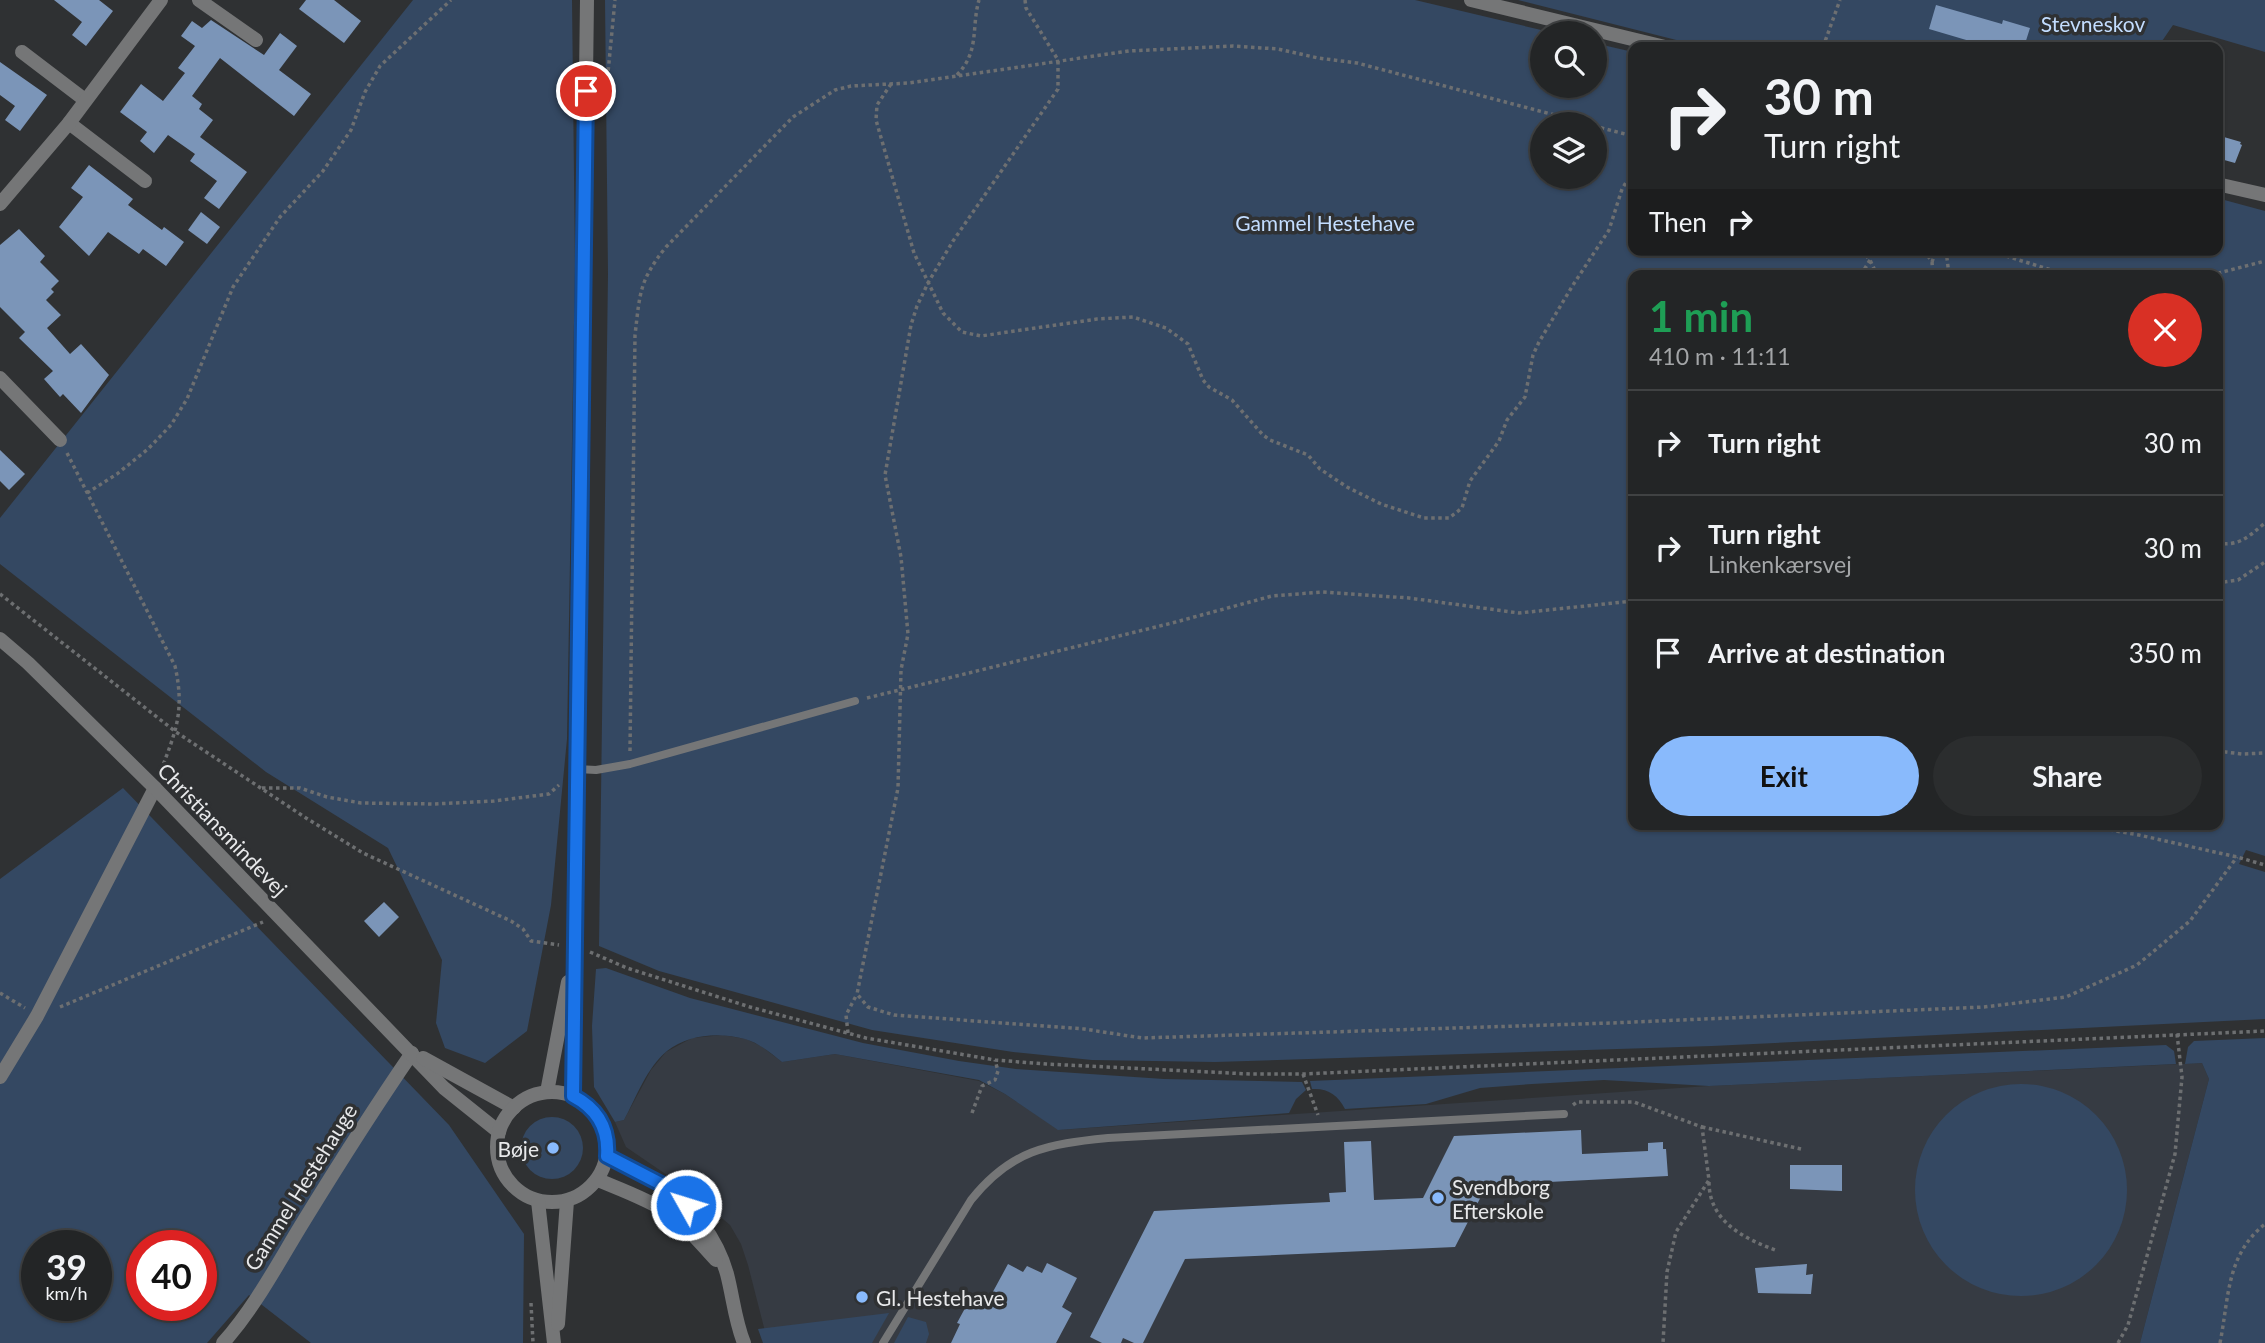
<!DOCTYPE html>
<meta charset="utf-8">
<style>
body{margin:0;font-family:Lato,sans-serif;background:#2b2d2e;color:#f1f3f6;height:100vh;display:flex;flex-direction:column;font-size:26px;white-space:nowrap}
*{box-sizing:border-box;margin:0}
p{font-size:23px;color:#a3a5a7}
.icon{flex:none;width:38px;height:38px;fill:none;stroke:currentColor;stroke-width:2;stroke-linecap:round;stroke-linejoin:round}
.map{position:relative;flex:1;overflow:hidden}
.panel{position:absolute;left:1628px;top:270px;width:595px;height:560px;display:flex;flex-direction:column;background:#232526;border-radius:14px;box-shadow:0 2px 5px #0004,0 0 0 2px #404243}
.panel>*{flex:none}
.guide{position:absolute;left:1628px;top:42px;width:595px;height:214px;border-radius:14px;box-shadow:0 2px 5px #0004,0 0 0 2px #404243;background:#232526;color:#f1f3f6;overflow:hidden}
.fabs{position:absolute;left:1530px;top:21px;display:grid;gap:14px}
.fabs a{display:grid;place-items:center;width:77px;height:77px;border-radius:50%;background:#232526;box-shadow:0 2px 5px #0004,0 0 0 2px #404243;font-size:35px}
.speed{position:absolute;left:21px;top:1230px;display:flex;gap:14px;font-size:35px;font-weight:700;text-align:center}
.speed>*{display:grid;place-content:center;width:91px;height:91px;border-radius:50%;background:#232526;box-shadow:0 2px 5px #0004,0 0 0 2px #404243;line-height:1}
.speed small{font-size:18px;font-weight:400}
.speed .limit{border:10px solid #d22;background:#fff;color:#111}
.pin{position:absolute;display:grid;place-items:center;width:60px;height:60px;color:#fff;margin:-30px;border:4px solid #fff;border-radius:50%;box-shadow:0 2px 7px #0007}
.me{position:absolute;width:77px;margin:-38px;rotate:309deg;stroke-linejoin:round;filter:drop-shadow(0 0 5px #0008)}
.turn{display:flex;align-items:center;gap:24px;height:147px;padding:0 21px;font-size:32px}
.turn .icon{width:91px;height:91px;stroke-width:2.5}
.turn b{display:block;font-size:49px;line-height:60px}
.then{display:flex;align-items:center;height:66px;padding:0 21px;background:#0003;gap:14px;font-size:26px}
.round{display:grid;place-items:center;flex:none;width:74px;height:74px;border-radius:37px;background:#2b2d2e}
.summary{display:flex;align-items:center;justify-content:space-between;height:119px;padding:0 21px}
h1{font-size:42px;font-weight:700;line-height:52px;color:#1e9e55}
.cta{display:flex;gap:14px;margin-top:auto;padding:14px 21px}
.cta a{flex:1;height:80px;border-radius:42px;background:#89bafc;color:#111;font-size:28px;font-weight:700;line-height:80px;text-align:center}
.cta a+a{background:#2b2d2e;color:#f1f3f6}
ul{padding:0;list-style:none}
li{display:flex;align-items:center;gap:21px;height:105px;padding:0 21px;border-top:2px solid #404243}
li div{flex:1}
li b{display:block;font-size:26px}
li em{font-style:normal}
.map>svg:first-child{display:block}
.built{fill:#363b43}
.green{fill:#344862;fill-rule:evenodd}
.building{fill:#7b95b8}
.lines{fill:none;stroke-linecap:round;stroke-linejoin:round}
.path{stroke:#6d6f71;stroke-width:3.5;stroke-dasharray:3.5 3.5;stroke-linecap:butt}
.service{stroke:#757677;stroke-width:8}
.minor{stroke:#757677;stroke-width:14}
.tertiary{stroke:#757677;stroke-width:14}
.route-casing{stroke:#114b97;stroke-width:18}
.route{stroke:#1a73e8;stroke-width:12}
.poi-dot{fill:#89bafc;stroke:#2f3133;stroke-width:2.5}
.labels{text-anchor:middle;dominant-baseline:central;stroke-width:7;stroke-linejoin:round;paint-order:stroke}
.park-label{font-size:21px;fill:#c3ddff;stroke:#2f3133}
.street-label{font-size:21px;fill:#e8e9eb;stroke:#2f3133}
.poi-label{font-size:21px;fill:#e8e9eb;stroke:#2f3133;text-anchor:start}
</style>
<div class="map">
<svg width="2265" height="1343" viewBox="0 0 2265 1343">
<rect width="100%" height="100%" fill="#2f3133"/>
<path class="built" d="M723,1035l23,4 15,7 21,16 53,-8 144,27 26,13 54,36 650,-44 493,-23 7,16 -69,264h-1372l-20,-78 -7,-21 -11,-19 -44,-37 -60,-41 -11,-25 9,-2 27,-50 15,-18 26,-14z"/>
<g class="green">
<path d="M413,0h159l3,264 -8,475 -16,166 -24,126 -42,32 -40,-15 -9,-25 6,-63 -54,-112 -122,-76 -266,-208v-46z"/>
<path d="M605,0h810l139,33h-12v53h52v-43l39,9v198h584v-52l48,13v645l-19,-6 -7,14 26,8v147l-553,27 -497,16 -123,-2 -79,-8 -141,-22 -213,-59 -60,-25 9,-672zM1542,124h52v53h-52zM1633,275h584v549h-584z"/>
<path d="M1518,0h747v52l-92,-27 -15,22h-454z"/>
<path d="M123,788l326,337 75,109 -1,109h-212l-62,-48 -42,48h-207v-464zM37,1246h59v60h-59zM142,1246h59v60h-59z"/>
<path d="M606,968l84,30 173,45 96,18 57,8 148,10 138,3 4,8 -10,9 -7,14 -231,17 -53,-36 -26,-14 -144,-26 -53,8c-11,-9 -23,-19 -37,-23 -25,-7 -57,-5 -78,12 -20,16 -31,47 -43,69l-9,2 -21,-35 -2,-61 4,-57z"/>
<path d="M2265,1038v305h-125l69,-264 -7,-16 -17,1 3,-17 6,-6z"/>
<path d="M2166,1045l8,6 2,13 -467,22 -105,-6 -72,4 -52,4 -54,16 -81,5c-7,-14 -17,-21 -33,-20l-2,-8z"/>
<circle cx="2021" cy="1190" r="106"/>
<circle cx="552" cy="1148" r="31"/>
<path d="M889,1313l-17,30h-109l-5,-14z"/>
<path d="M908,1317l18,5 3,12 -3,9h-32z"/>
</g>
<g class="building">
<path d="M54,0h45l14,11 -27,35 -14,-11 10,-13z"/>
<path d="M306,0h28l27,21 -17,22 -45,-34z"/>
<path d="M1936,5l66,19 1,-4 27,8 -6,19h-34l-61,-18z"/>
<path d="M211,20l53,35 16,-22 17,13 -18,24 32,24 -17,22 -74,-58 -28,38 10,8 -3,5 14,11 -13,17 47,35 -28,37 -15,-11 13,-17 -27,-20 5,-7 -27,-19 -14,18 -14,-12 7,-9 -27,-20 21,-28 22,17 22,-28 -7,-5 17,-22 -14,-10 11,-15 10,7z"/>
<path d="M0,62l47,33 -27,36 -15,-11 10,-14 -15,-11z"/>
<path d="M2217,135l24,7 -1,2 2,1 -7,18 -18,-5z"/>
<path d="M89,165l44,34 -5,6 34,25 2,-3 20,15 -18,24 -23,-17 -4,5 -31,-22 -19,24 -30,-29 24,-30 -12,-9z"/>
<path d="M201,212l19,15 -13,17 -19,-14z"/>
<path d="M19,229l26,27 -5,6 19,19 -8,8 3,3 -8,8 15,15 -14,13 23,26 11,-10 28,31 -28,38 -18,-19 -3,3 -16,-18 9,-8 -34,-33 6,-6 -25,-25v-62z"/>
<path d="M0,450l25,24 -16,16 -9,-9z"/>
<path d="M384,902l15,15 -20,20 -15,-16z"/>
<path d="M1581,1130l1,24 66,-3v-8l15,-1v7h3l2,27 -181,9 -32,62 -270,12 -42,84h-9l-11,-5 -2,5h-19l-12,-6 64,-126 176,-9 -1,-9 17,-1 -2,-50 27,-1 3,59 49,-2 31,-62z"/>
<path d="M1790,1165h52v26l-52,-2z"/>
<path d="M1047,1263l30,15 -15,29 10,6 -16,30h-105l9,-19 -3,-1 13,-24 10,5 4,-8 5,3 19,-35 15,8 4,-6 15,7z"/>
<path d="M1807,1264l-1,11 7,-1 -2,20 -53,-1 -3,-25z"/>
</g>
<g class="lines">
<g class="path">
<path d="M1025,0l1,8 32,52v29l-105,152 -24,40 -12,25 -6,19 -26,150 16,82 7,77 -7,36 -3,118 -41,206 11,13 26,8 190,14 58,9 469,-15 373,-16 82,-10 71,-32 53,-44 47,-64"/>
<path d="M1823,47l17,-47"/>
<path d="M957,75c23,-24 14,-47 22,-75"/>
<path d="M891,84l-14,21 -1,15 38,133 29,60 19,19 19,4 116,-17 36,-2 33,11 22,16 15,36 6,7 23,13 31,35 7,5 38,15 12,14 27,18 34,17 43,14h25l13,-10 8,-27 29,-40 8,-21 18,-23 8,-42 6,-13 34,-57 36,-55 13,-41 11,-18"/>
<path d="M602,90l5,-7 8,-83"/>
<path d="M1594,126l39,10"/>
<path d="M1861,250l9,10 7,15"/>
<path d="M1924,250l8,12 1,13"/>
<path d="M1946,250l3,25"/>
<path d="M1986,250l82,25"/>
<path d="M1932,262l2,-6 4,-3 9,2"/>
<path d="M1861,275l15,-25"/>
<path d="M2211,275l54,-14"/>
<path d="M67,453l108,213c10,45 1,65 -15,107"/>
<path d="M87,493l30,-19 31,-25 23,-24 16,-26 46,-112 47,-70 43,-46 28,-41 14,-38 15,-26 71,-66"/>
<path d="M2217,543c22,4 32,-7 48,-20"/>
<path d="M2217,583l21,-3 27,-18"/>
<path d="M0,594l176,138 130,86 57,35 148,68 12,8 8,12 28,4"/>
<path d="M867,698l305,-75 100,-27 51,-4 86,6 110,15 114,-12"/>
<path d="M630,751l5,-416c5,-42 4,-54 31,-88l127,-130 42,-27 16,-4 58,-3 220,-32 104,-5 45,3 40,9 39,5 232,61"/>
<path d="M2217,751l25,3 23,-1"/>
<path d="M262,788h38l27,9 34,6 73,1 60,-3 55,-7 10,-9"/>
<path d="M2075,824l64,11 98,22 28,8"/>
<path d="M590,952l37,16 123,39 116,31 129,22 51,4 204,10h53l962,-43"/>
<path d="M0,993l25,15"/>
<path d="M60,1007l203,-85"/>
<path d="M848,1033l-2,-18 11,-21"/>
<path d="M1303,1074l15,41"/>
<path d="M1573,1105l4,-3h57l68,25 7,53 -33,52 -9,40 -4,71"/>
<path d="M972,1113l10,-27 13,-6 3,-9 -3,-11"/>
<path d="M1702,1127l99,22"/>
<path d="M1709,1182c0,39 34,56 66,68"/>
<path d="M531,1303l2,40"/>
<path d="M2118,1343l10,-18 47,-171 7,-77 -5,-43"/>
<path d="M2220,1343c9,-45 6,-88 45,-119"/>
</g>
<g class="service">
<path d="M577,769l19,1 34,-6 225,-63"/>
<path d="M883,1343l88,-143c40,-50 76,-56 137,-62l456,-24"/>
</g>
<g class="minor">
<path d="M199,0l57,40"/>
<path d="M1471,0l194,47"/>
<path d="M22,52l63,48"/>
<path d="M69,123l76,58"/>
<path d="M2217,184l48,11"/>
<path d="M0,204l69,-81 92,-123"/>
<path d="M0,378l60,62"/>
<path d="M0,1077l37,-61 118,-228"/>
<path d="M223,1343c33,-37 56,-82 82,-124 35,-57 70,-112 107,-166"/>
</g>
<g class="tertiary">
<path d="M0,639l28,24 127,125 289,300 55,44"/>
<path d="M423,1058l91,50"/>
<circle cx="552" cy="1147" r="55"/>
<path d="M547,1092l21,-110"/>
<path d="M573,1096l14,-1096"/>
<path d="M607,1156c18,9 37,17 53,28 32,21 57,54 67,90 6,23 8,47 17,69"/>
<path d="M598,1180c24,10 49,19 71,33 18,13 32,31 47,47"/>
<path d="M538,1201l16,142"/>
<path d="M558,1324l9,-123"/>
</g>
</g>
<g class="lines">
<defs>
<path id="route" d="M586,91l-13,1005c25,13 36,33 34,60l54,28 25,21"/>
</defs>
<use href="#route" class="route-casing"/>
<use href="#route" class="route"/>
</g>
<g class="poi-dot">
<circle cx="553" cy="1148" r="7"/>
<circle cx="1438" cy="1198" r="7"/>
<circle cx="862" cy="1297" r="7"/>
</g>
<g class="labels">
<g class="park-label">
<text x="2093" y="23">Stevneskov</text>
<text x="1325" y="222">Gammel Hestehave</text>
</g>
<g class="street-label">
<text transform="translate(223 829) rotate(46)">Christiansmindevej</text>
<text transform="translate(300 1187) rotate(-58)">Gammel Hestehauge</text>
</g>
<g class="poi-label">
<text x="539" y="1148" text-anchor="end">Bøje</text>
<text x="1452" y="1186">Svendborg<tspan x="1452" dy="24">Efterskole</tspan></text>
<text x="876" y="1297">Gl. Hestehave</text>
</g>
</g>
</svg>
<div class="fabs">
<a><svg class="icon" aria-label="search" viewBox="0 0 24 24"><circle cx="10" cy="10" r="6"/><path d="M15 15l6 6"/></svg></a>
<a><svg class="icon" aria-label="layers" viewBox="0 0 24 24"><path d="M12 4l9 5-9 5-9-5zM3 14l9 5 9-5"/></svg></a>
</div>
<div class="speed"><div>39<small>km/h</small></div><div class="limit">40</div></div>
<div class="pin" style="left:586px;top:91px;background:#d93025"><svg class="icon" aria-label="arrive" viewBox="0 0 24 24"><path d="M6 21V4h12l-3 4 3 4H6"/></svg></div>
<svg class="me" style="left:686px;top:1205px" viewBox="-20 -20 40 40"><circle r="17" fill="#1a73e8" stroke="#fff" stroke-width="3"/><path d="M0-11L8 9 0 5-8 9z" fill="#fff"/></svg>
<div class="guide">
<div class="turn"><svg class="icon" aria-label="right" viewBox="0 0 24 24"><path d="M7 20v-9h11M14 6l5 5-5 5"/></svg><div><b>30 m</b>Turn right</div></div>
<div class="then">Then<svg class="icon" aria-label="right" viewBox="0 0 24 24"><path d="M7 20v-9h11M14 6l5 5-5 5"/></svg></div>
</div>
<section class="panel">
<div class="summary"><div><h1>1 min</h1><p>410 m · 11:11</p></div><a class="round" style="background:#d93025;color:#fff"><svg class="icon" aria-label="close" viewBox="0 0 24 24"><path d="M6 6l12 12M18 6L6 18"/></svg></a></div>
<ul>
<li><svg class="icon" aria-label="right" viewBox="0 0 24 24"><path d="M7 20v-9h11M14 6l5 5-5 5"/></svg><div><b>Turn right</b></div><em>30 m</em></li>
<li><svg class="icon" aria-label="right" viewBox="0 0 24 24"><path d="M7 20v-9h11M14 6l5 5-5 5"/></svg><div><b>Turn right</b><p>Linkenkærsvej</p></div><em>30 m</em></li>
<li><svg class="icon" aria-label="arrive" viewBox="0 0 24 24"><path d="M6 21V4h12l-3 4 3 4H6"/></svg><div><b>Arrive at destination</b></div><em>350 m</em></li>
</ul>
<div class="cta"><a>Exit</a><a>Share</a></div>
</section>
</div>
